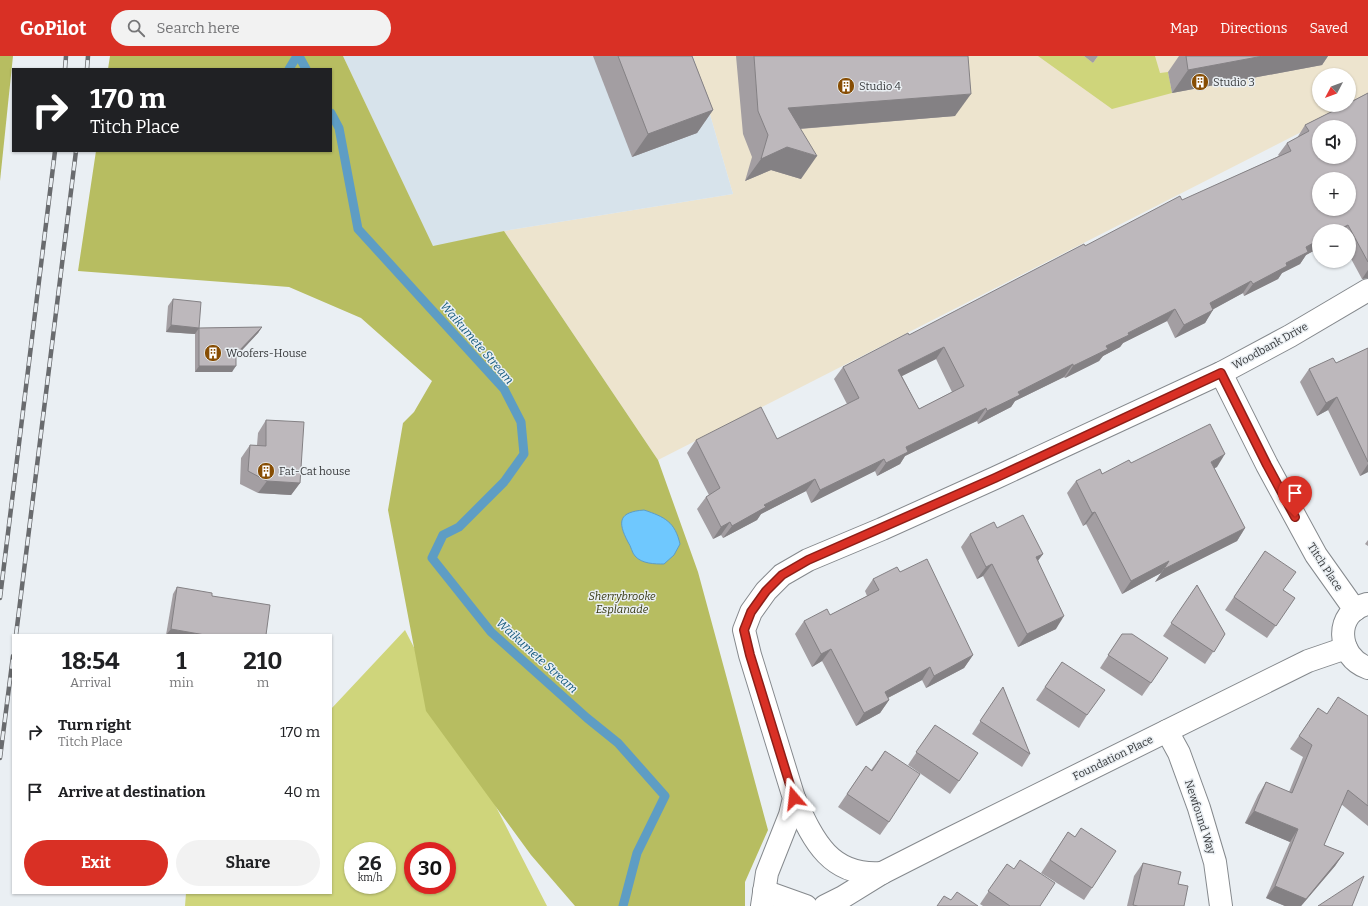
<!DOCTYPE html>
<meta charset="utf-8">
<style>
body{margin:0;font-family:Bitter,serif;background:#f2f2f2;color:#202124;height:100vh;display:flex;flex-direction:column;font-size:15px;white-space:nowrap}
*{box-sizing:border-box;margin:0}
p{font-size:13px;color:#757577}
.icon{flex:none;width:22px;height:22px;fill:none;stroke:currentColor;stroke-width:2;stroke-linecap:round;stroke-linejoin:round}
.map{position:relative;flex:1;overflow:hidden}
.side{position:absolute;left:12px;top:578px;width:320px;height:260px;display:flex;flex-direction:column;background:#fff;border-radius:0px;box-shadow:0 1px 3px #0004}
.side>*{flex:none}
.guide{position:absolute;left:12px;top:12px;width:320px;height:84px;border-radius:0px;box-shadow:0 1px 3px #0004;background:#202124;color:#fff;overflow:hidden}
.needle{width:26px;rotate:229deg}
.buttons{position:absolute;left:1312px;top:12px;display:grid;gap:8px}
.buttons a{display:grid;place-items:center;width:44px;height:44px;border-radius:50%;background:#fff;box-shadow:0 1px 3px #0004;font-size:20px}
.speed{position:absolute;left:344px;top:786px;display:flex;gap:8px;font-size:20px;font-weight:700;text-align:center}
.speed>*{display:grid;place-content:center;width:52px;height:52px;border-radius:50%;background:#fff;box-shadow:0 1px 3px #0004;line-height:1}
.speed small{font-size:10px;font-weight:400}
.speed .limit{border:6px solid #d22;background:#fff;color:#111}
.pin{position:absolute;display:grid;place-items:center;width:34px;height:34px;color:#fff;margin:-41px -17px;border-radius:50% 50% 50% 0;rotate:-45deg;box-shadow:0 0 4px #0007}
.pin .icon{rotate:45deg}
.me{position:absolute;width:44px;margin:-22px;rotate:343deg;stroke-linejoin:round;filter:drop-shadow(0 0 3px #0008)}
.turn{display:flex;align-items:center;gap:14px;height:84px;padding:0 12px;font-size:18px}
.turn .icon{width:52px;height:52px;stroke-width:2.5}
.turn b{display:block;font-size:28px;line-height:34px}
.eta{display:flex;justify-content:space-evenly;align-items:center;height:68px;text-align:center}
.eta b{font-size:24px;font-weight:700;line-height:28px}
.primary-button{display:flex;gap:8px;margin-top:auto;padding:8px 12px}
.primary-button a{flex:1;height:46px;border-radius:24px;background:#d93025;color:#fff;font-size:16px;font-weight:700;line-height:46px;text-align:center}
.primary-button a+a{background:#f2f2f2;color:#202124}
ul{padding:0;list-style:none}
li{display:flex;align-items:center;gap:12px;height:60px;padding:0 12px}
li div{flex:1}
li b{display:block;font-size:15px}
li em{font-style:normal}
header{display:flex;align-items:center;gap:24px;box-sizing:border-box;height:56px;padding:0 20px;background:#d93025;color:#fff}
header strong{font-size:19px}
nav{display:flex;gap:22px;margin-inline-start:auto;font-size:14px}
.search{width:280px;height:36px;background:#f2f2f2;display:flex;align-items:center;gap:10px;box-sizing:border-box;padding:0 14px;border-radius:22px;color:#757577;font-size:15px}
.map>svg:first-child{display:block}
.commercial{fill:#ede4ce;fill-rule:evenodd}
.built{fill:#d7e3eb}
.green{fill:#cfd57b;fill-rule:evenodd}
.forest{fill:#b7bd61}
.water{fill:#6fc8fe;stroke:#5e9dc4}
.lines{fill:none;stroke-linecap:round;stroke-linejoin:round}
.stream{stroke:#5e9dc4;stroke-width:9}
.minor-casing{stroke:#85898d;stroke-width:24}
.minor{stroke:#fff;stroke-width:22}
.rail-casing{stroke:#696b6e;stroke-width:4.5}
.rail{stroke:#eaeff3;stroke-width:3;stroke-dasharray:9;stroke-linecap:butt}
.wall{fill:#a39ea2;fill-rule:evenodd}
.shaded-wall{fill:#848184}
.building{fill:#bdb8bc;stroke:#848184;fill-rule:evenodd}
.route-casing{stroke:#8d1f18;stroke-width:10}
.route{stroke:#d93025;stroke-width:7}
.labels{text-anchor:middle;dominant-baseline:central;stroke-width:3;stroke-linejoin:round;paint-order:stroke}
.poi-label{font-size:11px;fill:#37393b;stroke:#eaeff3;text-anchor:start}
.street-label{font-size:11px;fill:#37393b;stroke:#eaeff3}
.park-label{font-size:11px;font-style:italic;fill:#363811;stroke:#eaeff3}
.water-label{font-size:12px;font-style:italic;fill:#14597c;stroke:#eaeff3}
</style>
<header>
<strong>GoPilot</strong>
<div class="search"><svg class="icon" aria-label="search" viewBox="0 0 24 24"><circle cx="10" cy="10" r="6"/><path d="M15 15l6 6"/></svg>Search here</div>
<nav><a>Map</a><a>Directions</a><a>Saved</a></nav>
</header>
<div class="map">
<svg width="1368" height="850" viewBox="0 0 1368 850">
<rect width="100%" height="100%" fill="#eaeff3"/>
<path class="commercial" d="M693,0h675v42l-710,362 -154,-229 229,-37zM1319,19h30v30h-30z"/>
<path class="built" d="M343,0h350l40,138 -229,37 -71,16z"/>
<g class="green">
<path d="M1038,0h46l9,7 5,-7h57l5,17 8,-1 4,21 -60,16z"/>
<path d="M405,574l142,276h-362l1,-13h145v-184zM353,795h34v34h-34zM413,795h34v34h-34z"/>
</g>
<g class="forest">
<path d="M0,0h13l-13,125z"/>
<path d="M110,0h233l90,190 71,-15 154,229 40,112 70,258 -23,52v24h-170l-44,-51 -105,-144 -38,-201 15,-87 11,-11 18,-31 -71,-63 -72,-31 -211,-16 18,-120h235v-82h-223z"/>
</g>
<path class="water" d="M644,454c21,7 31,12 36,34l-6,11 -10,9c-9,0 -22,0 -29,-8 -3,-3 -4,-10 -7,-14 -11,-21 -9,-30 16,-32z"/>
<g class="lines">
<g class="stream">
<path d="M299,0l7,13"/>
<path d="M289,13l8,-13"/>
<path d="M331,57l8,15 19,101 146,160 17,33 3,32 -20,28 -45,45 -16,8 -11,23 59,74 96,86 31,25 47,53 -28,57 -14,53"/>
</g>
<defs>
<g id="minor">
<path d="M1221,317l46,92 49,90 39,55"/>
<path d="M1367,548c-33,8 -31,53 1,64"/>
<path d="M1167,675l12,22 20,55 16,54 6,44"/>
<path d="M794,742c19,41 35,79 88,75"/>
<path d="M764,835l42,15"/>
<path d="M762,850l5,-33 23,-58 4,-17 -44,-143 -6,-25 7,-18 15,-21 16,-16 26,-15 74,-31 113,-51 226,-105 69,-37 78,-46"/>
<path d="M825,850l18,-9 39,-24 63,-32 363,-180 38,-13"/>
</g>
</defs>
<use href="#minor" class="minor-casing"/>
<use href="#minor" class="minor"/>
<defs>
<g id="rail">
<path d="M65,13l1,-13"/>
<path d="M87,13l1,-13"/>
<path d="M0,542l55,-447"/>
<path d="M16,579l60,-484"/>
<path d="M0,702l13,-102"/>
</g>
</defs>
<use href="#rail" class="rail-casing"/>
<use href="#rail" class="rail"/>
</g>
<g class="wall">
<path d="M593,0h99l21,54 -16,23 -65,24z"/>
<path d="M736,0h232l-13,60 -155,13 1,50 -30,-9 -26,11 7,-24 -9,-23z"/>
<path d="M1084,0h14l-5,7z"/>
<path d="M1179,0h149l-6,9 -150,28 -4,-21z"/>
<path d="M1368,37v185l-6,1 -13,-24v-24h-30v17l-13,7 -6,9 -18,9 -4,6 -34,17 -1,-3 -30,16 -8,14 -30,15 -8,-17 -44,22 -3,4 -17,9 -4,5 -34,17 -1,-1 -49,24 -4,6 -33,17 -1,-3 -10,4 -62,31 -5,8 -23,12 -2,-5 -64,32 -5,-12 -45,23 -4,6 -34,18 -2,-3 -8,4 -16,-30 9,-12 3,-2 -22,-42 9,-13 81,-1 70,-35 -13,-25 9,-12 66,-32 176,-89 194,-90 -1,-1 9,-12 10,-5 8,-13zM936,303l16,33 -33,17 -17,-33z"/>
<path d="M173,243l26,29 63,-1 -4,6 -22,23 -4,16h-37v-38l-29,-2 2,-26z"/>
<path d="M1368,292v124l-8,4 -32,-66 -11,6 -17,-34 9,-13 27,-6z"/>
<path d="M266,364l34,63 -9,12 -33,-2 -18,-9 1,-26 9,-13h7l1,-12z"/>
<path d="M1131,407l86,4 -3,1 31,60 -8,13 -82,41 6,-9 -39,21 -36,-70 -3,2 -16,-33 9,-12 26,-7z"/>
<path d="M997,472l46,26 -5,6 18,69 -38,18 -35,-71 -6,3 -16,-32 9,-13z"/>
<path d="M1368,484v6l-3,-2z"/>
<path d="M1265,495l18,39 12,8 -28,40 -42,-28z"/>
<path d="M900,516l73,83 -9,13 -38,20 -4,-8 -34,18 1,2 -9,13 -24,13 -34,-65 -10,6 -17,-33 9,-13 26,-6 37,-19 -2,-5 8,-12z"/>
<path d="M1197,529l28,49 -20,30 -42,-28z"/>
<path d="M177,531l35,9 54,39h-100l7,-41z"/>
<path d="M1122,578l29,49 -9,13 -42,-28z"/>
<path d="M1062,606l25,53 -8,13 -43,-28z"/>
<path d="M1003,631l27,67 -8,13 -50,-33z"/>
<path d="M1318,652l8,6 42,2v110l-27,-22 -17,41 20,8 -9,13 -34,40h-16l-19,-8 24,-56 -45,-19 13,-28 8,-13 23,10 14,-35 -13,-8z"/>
<path d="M935,669l24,56 -9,13 -42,-29z"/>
<path d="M885,695l4,71 -9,13 -42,-28 28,-41 5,4z"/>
<path d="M1068,776l7,5 17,51 -8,12 -43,-27z"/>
<path d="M1143,807l35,21 6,22h-57l7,-30z"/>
<path d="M1007,808l33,42h-57l-3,-2z"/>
</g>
<g class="shaded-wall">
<path d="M1263,0h65l-6,9 -150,28 16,-23z"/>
<path d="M971,38l-16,22 -183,15 16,-23z"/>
<path d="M713,54l-16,23 -65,24 16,-23z"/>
<path d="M787,91l30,9 -16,23 -30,-9 -26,11 16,-22z"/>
<path d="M1348,169l-5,6h-7z"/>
<path d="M1319,184v8l-13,7 -6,9 -18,9 -4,6 -34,17 9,-12 33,-21 20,-16z"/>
<path d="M1368,214v8l-6,1z"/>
<path d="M1251,225l-8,12 -42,23 9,-13z"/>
<path d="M1175,253l-8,12 -44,22 -3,4 -17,9 -4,5 -34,17 8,-12 55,-33z"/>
<path d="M1213,254l-8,13 -30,15 9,-13z"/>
<path d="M171,269l28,3 -4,6 -29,-2z"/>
<path d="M262,271l-4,6 -26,28 4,-7z"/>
<path d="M944,291l-8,12 -46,23 8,-12z"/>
<path d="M1073,308l-9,13 -49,24 -4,6 -33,17 9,-13 31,-19z"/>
<path d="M199,310h37l-4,6h-37z"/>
<path d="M1337,341l-9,13 -11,6 9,-13z"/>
<path d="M986,352l-9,13 -72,35 -5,8 -23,12 9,-13 20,-16z"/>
<path d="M1225,398l-8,13 -15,7 9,-12z"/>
<path d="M884,403l-9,12 -64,32 9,-13z"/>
<path d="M1368,408v8l-8,4z"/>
<path d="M815,423l-9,12 -45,23 -4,6 -34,18 9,-12 32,-21z"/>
<path d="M267,425l33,2 -9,12 -33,-2z"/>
<path d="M1095,456l-9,12 -3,2 9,-13z"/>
<path d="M730,466l-9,13 -8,4 8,-12z"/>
<path d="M1245,472l-8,13 -82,41 9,-13z"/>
<path d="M1043,498l-9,12 2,-9z"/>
<path d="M1169,505l-8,12 -39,21 9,-13z"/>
<path d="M992,508l-9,12 -6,3 9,-12z"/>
<path d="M1064,560l-8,13 -38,18 9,-13z"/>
<path d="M171,573l34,6h-39z"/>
<path d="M831,593l-9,12 -10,6 9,-13z"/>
<path d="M973,599l-9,13 -38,20 8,-12z"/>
<path d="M930,611l-8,13 -46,24 9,-12z"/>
<path d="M889,644l-9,13 -24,13 8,-13z"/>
<path d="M1254,755l44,18 -8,13 -45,-19z"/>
<path d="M1344,797l-9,13 -34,40h-16l-19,-8 9,-12z"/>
</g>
<g class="building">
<path d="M618,0h74l21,54 -65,24z"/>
<path d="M754,0h214l3,38 -183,14 29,48 -30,-9 -26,12 7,-24 -10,-24z"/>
<path d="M1186,0h77l-75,14z"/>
<path d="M1368,37v169l-20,-37 -12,6h-17v9l-13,7 2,5 -22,11 1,3 -34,18 -2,-3 -41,22 3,7 -29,15 -9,-16 -47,24 1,2 -23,11 2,3 -35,17v-2l-55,28 2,3 -33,16 -1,-3 -10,5 -70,34 2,5 -22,11 -2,-4 -64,31 -5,-11 -51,26 2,2 -34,19 -2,-4 -9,5 -15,-30 14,-9 -24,-48 65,-33 16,32 82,-41 -16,-31 65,-34 1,2 175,-91 1,2 95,-50 2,4 109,-49 -4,-8 22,-12 -4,-6 40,-20h4v-2zM1319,71h30v30h-30zM1319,123h30v30h-30zM944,291l20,39 -45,23 -21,-39z"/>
<path d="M173,243l28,3 -2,26 -28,-3z"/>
<path d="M262,271l-26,27v12h-37v-38z"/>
<path d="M1368,292v114l-31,-65 -11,6 -17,-34 24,-11 3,5z"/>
<path d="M266,364l38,2 -4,61 -33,-2 -19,-10 2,-26 16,1z"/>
<path d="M1210,368l15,30 -14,8 34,66 -81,41 5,-8 -38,20 -36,-69 -3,1 -16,-32 24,-12 2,5 27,-14 2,3z"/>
<path d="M1023,459l20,39 -7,3 28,59 -37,18 -35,-70 -6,3 -16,-33 24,-12 3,6z"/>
<path d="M1265,495l31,21 -13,18 12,8 -19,28 -42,-29z"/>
<path d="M927,503l46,96 -39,21 -4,-9 -45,25 4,8 -25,13 -33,-64 -10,5 -17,-33 23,-12 3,6 49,-25 -6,-11 24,-12 3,5z"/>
<path d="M1197,529l28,49 -11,18 -43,-29z"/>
<path d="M177,531l35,6v3l58,9 -4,30h-61l-34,-6z"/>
<path d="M1122,578h10l36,24 -17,25 -43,-28z"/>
<path d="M1062,606l43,28 -18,25 -42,-28z"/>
<path d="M1003,631l27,67 -50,-33z"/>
<path d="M1338,641l30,19v90l-20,-16 -24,55 20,8 -38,46 -31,-13 23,-57 -44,-18 12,-29 26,11 20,-48 -13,-9 19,-28 9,6z"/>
<path d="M935,669l43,28 -19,28 -43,-29z"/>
<path d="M885,695l35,23 -31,48 -42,-28 19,-28 6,5z"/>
<path d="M1081,772l35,23 -24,37 -42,-28 18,-28 7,5z"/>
<path d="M1020,804l35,23 -15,23h-30l-22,-15 19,-27 7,5z"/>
<path d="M1143,807l38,9 -3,12 10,2 -4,20h-46l-5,-1z"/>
<path d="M1364,820l-12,30h-34z"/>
<path d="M957,836l21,14h-41l7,-10 7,4z"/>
</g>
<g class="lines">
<defs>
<path id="route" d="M794,742l-44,-143 -6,-25 7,-18 15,-21 16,-16 26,-15 187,-82 226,-105 46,92 28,52"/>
</defs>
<use href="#route" class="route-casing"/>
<use href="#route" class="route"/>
</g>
<defs>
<symbol id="building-disc" viewBox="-11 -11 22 22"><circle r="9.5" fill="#874d03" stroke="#eaeff3"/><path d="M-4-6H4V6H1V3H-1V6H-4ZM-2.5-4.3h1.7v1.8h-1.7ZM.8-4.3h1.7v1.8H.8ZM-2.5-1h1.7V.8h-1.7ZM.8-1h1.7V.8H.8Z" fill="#fff"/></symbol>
</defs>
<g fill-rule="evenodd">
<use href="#building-disc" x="1190" y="16" width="20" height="20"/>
<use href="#building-disc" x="836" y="20" width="20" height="20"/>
<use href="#building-disc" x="203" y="287" width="20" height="20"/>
<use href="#building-disc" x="256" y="405" width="20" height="20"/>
</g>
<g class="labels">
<g class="poi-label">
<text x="1213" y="26">Studio 3</text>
<text x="859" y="30">Studio 4</text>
<text x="226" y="297">Woofers-House</text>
<text x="279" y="415">Fat-Cat house</text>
</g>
<g class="street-label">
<text transform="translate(1270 290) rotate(-29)">Woodbank Drive</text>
<text transform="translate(1325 511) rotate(57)">Titch Place</text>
<text transform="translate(1113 702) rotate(-26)">Foundation Place</text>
<text transform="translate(1200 761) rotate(72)">Newfound Way</text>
</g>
<g class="park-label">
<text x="622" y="540">Sherrybrooke<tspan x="622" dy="13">Esplanade</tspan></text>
</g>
<g class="water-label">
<text transform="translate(477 287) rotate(49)">Waikumete Stream</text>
<text transform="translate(537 600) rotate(42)">Waikumete Stream</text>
</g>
</g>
</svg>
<div class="buttons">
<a><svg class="needle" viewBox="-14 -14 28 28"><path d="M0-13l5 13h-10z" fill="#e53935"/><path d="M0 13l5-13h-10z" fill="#757577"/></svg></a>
<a><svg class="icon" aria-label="sound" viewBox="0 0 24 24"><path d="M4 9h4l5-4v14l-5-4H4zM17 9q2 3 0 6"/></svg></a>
<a>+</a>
<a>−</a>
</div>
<div class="speed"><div>26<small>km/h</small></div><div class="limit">30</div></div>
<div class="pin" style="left:1295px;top:461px;background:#d93025"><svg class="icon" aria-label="arrive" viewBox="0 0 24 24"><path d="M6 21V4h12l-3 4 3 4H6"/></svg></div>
<svg class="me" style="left:794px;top:742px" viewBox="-20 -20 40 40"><path d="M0-17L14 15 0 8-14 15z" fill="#d93025" stroke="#fff" stroke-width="4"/></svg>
<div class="guide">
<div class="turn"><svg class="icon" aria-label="right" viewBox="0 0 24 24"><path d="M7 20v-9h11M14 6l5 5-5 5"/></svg><div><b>170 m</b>Titch Place</div></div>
</div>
<section class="side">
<div class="eta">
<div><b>18:54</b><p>Arrival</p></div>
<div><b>1</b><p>min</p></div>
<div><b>210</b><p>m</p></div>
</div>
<ul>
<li><svg class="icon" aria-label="right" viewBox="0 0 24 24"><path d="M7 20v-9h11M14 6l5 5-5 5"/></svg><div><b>Turn right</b><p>Titch Place</p></div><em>170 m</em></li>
<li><svg class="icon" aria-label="arrive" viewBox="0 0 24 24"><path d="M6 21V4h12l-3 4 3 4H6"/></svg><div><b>Arrive at destination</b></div><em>40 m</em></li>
</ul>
<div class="primary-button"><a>Exit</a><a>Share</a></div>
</section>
</div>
